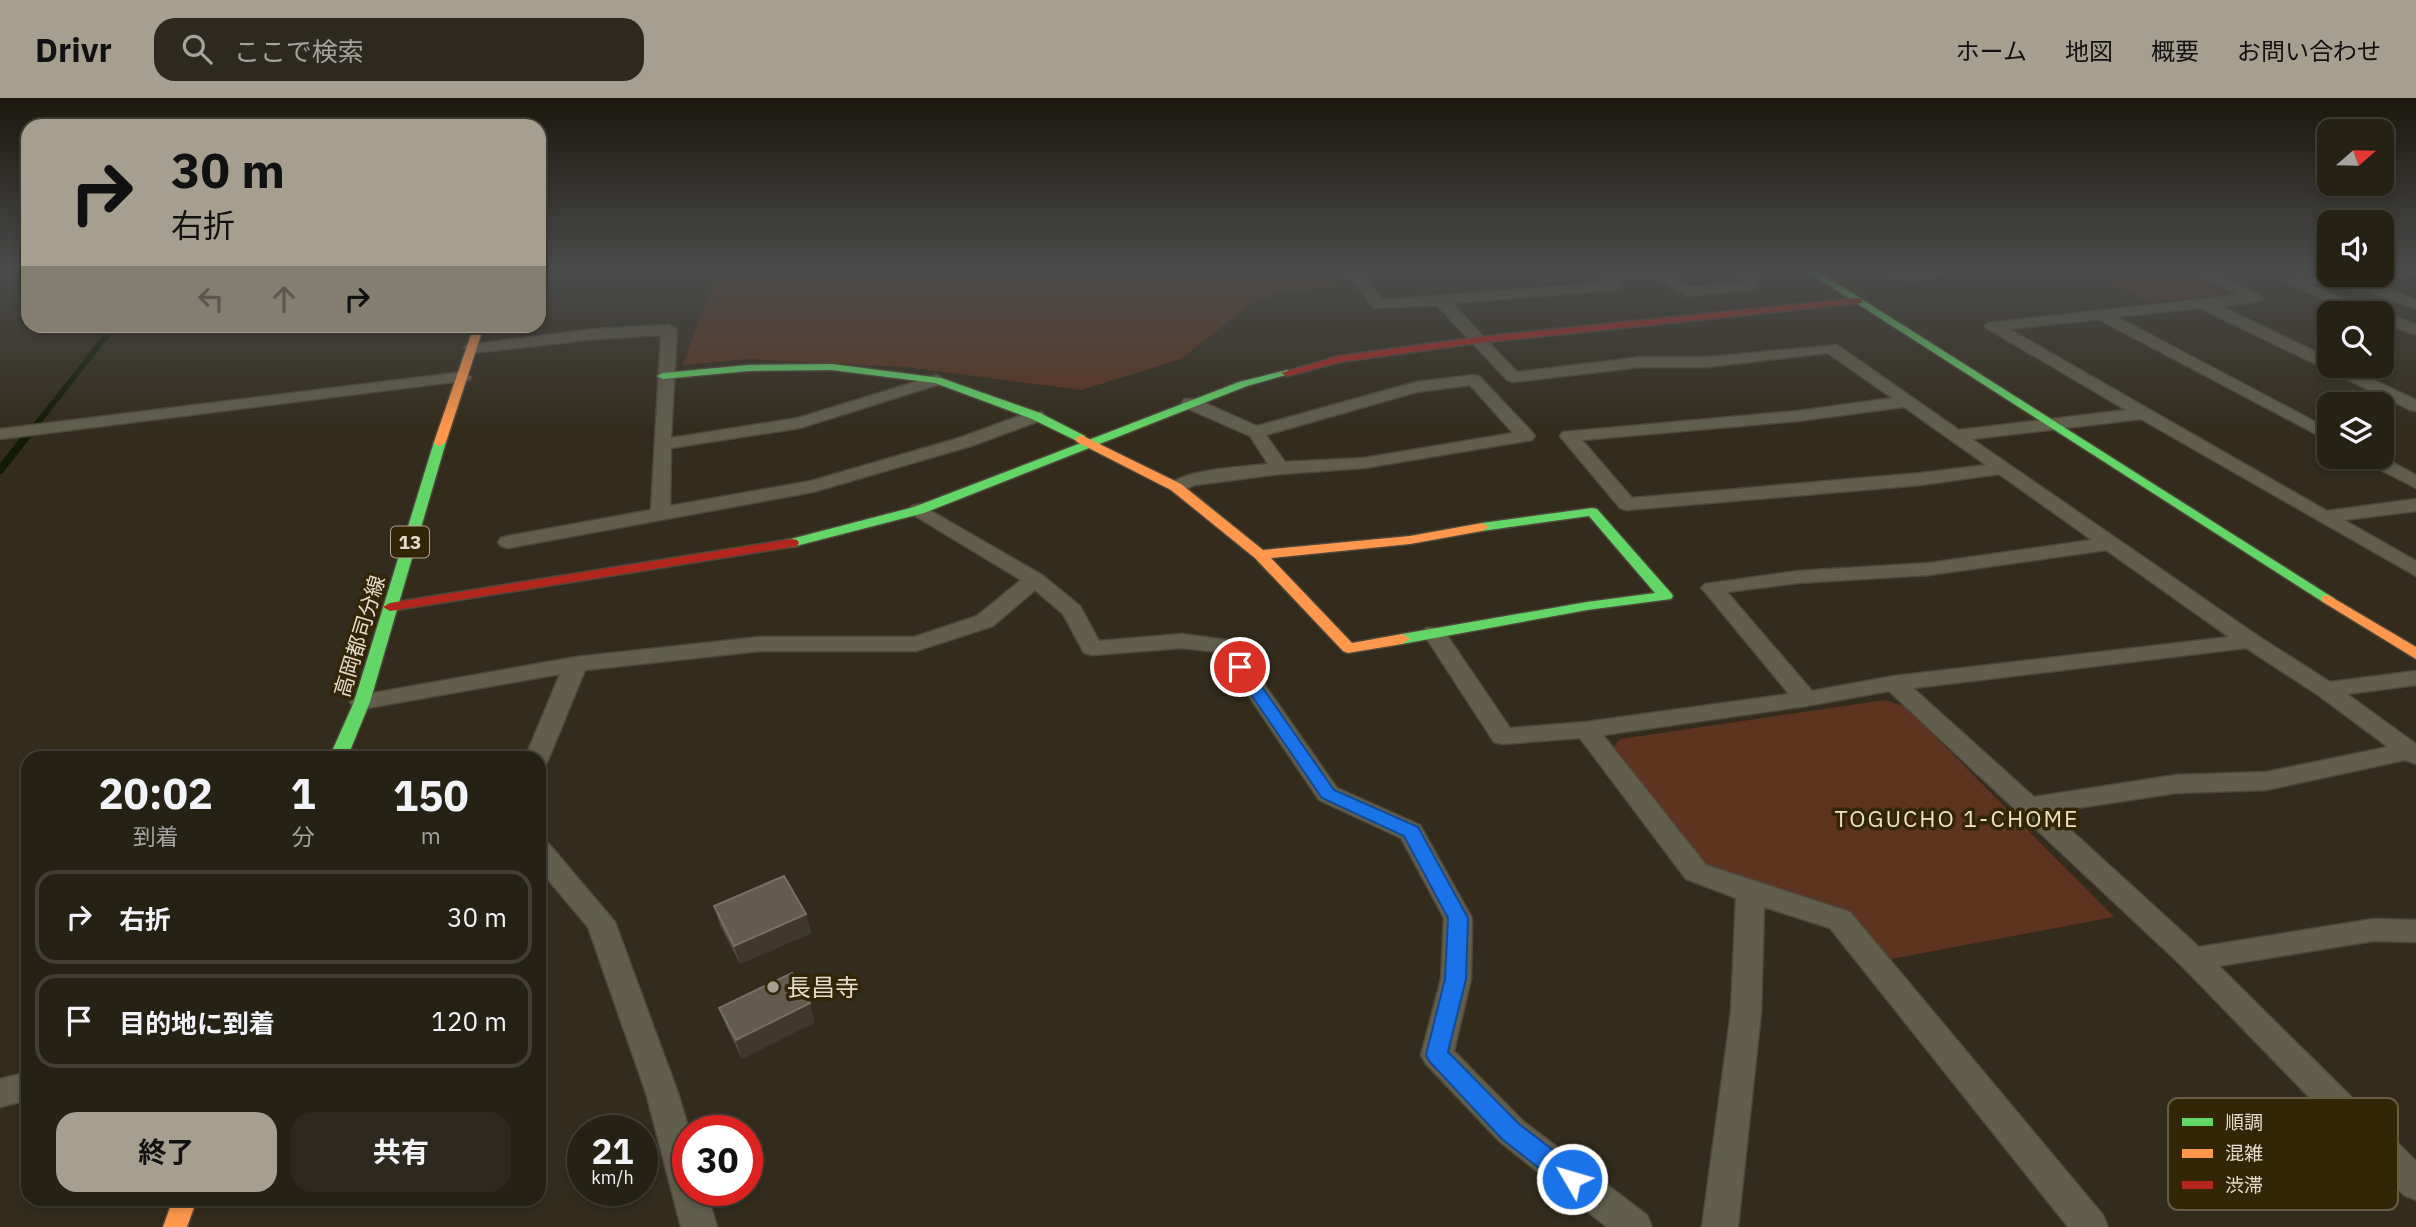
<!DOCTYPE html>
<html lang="ja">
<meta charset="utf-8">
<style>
body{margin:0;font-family:"IBM Plex Sans","Noto Sans JP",sans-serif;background:#2e291e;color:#f1f3f6;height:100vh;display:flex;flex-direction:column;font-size:26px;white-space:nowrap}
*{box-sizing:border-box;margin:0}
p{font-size:23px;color:#a4a3a0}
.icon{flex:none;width:38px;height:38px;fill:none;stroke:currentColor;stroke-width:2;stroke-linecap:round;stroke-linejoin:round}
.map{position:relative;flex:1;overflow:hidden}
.details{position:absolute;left:21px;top:653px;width:525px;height:455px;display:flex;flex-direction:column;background:#262115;border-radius:21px;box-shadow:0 4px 10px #0003,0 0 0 2px #423e34}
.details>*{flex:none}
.hud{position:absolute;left:21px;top:21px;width:525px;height:214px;border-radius:21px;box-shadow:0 4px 10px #0003,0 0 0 2px #423e34;background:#a69e8e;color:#111;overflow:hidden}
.needle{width:46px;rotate:70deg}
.buttons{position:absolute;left:2317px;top:21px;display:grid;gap:14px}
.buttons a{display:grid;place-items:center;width:77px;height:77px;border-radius:14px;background:#262115;box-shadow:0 4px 10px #0003,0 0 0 2px #423e34;font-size:35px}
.speed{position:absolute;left:567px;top:1017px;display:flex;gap:14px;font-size:35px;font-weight:700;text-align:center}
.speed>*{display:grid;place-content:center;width:91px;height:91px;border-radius:50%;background:#262115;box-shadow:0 4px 10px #0003,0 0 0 2px #423e34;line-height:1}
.speed small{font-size:18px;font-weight:400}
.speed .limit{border:10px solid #d22;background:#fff;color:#111}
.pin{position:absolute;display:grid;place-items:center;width:60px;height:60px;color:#fff;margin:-30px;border:4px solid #fff;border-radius:50%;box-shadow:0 2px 7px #0007}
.me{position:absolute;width:77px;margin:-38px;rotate:308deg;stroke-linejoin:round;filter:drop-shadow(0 0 5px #0008)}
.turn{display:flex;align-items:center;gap:24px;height:147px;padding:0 35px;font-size:32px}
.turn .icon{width:91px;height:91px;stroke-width:2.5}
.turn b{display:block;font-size:49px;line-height:60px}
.lanes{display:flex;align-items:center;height:66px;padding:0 35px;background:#0003;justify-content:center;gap:35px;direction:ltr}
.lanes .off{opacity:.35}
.eta{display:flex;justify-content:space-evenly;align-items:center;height:119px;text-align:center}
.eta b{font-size:42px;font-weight:700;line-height:49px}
.action{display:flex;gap:14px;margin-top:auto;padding:14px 35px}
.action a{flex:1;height:80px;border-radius:21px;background:#a69e8e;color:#111;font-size:28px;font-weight:700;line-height:80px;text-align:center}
.action a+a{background:#2e291e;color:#f1f3f6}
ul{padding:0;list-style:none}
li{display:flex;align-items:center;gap:21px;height:94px;margin:0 14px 10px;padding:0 21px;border:4px solid #423e34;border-radius:21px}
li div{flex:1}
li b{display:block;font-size:26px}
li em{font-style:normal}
header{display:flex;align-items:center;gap:42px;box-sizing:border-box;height:98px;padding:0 35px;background:#a69e8e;color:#111}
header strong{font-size:33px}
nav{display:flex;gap:38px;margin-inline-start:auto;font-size:24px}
.search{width:490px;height:63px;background:#2e291e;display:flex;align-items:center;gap:18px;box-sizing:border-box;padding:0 24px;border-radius:21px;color:#a4a3a0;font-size:26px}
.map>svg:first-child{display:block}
.green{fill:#5d341f}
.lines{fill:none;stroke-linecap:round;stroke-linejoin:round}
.stream-far1{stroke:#121b03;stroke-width:6}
.stream{stroke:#121b03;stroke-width:8}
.street-casing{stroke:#4e473a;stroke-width:3}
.fast-casing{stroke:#4e473a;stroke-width:3}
.slow-casing{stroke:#4e473a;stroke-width:3}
.jam-casing{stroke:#4e473a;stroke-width:3}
.street{fill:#615f4c;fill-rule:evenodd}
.fast{fill:#63d668;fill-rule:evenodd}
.slow{fill:#ff974d;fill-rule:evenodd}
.jam{fill:#b3261e;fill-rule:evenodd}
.wall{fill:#534b3f}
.shaded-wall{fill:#40382a}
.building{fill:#635b4e;stroke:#776f61;stroke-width:2}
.route{fill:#1a73e8;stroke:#114b97;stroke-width:2}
.poi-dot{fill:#a69e8e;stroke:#332607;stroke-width:2.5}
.labels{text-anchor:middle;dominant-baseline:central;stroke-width:7;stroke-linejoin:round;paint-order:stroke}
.shield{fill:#332607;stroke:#afa590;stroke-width:2}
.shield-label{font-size:19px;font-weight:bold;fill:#e4dccb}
.street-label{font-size:21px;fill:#e4dccb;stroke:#332607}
.neighbourhood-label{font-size:23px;letter-spacing:2px;fill:#f1e1be;stroke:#332607}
.near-poi-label{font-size:24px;fill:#e4dccb;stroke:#332607;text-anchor:start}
.key{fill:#332607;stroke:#685d42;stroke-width:2}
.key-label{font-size:19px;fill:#e4dccb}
</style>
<header>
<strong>Drivr</strong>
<div class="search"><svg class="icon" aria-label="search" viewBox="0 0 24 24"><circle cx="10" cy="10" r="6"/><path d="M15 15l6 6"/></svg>ここで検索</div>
<nav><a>ホーム</a><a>地図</a><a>概要</a><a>お問い合わせ</a></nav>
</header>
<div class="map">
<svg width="2416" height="1129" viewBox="0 0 2416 1129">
<rect width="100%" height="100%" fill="#332c1c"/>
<g class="green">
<path d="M718,174h611l12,14 -56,5 -35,13 -69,55 -100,31 -176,-23 -158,-8 -65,6z"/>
<path d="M2091,174h90l44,23 -74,7z"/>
<path d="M1885,602l21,7 208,210 -228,43 -39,-46 -136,-44 -47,-54 -51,-69 7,-8z"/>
</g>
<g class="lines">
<path class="stream-far1" d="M28,337l86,-109"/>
<path class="stream" d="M0,372l29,-37"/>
<defs>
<g id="street">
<path d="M1346,174h14l23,28 222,-17 -9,-11h68l26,15 55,-5 -11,-10h16l10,8 -4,9 -5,1 -64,6 -34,-19 -35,3 5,6 -7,4 -164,13 65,69 124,-15h66l130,-12 122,85 167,-20 -138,-81 -3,-3 3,-3 252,-28 -48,-23h18l54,26 -7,4 -37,4 109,52v8h15l72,34v11l-6,-1 -210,-102 -83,9 212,112v12l-231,-122 -89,10 318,182 89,-12v12l-72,9 72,41v15l-275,-157 -169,20 286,197 72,46 86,-11v14l-69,9 69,50v20l-11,-4 -139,30 -90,3 -125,19 148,135 174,-28 43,1v22l-43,-1 -154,25 197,195v39l-12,-5 -221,-228 -294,-276 -83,15 -203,29 103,130 144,47 253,303 5,12h-40l-238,-299 -66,-21 -3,105 -23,215h-36l29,-215 5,-114 -50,-19 -106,-141 -77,6 -9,-2 -71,-109 3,-5h16l68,100 76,-6 203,-28 -84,-102 -4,-4 4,-4 93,-13 131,-8 163,-23 -93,-66 -78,11 -294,25 -7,-2 -57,-68 -3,-4 3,-4 235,-21 94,-13 -64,-45 -121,14h-66l-128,15 -6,-2 -70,-75 -63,3zM1904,309l82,58 -65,8 -289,25 -50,-58 216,-19zM2106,452l123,87 -335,39 -82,15 -85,-99 71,-9 131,-8zM2246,550l72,47 70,52 -122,25 -90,3 -142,22 -121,-109z"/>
<path d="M1883,174h62c-12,9 -51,11 -62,0z"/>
<path d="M2408,174h8v4l-6,-1z"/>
<path d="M2329,175l21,2 66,25v9l-80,-29 -26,5 68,28h-20l-72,-30 7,-4z"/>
<path d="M2379,215c12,0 25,7 37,12v10l-34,-13v-9z"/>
<path d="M669,227l8,5 -6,108 127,-20 133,-41 6,-2 8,5 -2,3 -143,45 -129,20 -1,58 141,-25 148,-43 71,-26h12l3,4 -3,4 -71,26 -158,46 -305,56 -7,-2 -3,-4 3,-4 7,-2 143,-26 10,-175 -65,4 -124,14 -8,-5 2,-3 130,-16z"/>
<path d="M463,274l8,5 -2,3 -469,59v-10z"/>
<path d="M1474,277l6,2 52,55 3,4 -3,4 -168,28 -84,6 -85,11 -19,8 -9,-6c14,-18 77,-20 101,-23l-18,-28 -66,-29 -2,-4 2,-4h12l61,27 159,-44zM1470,287l43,48 -149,25 -79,4 -19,-27 151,-43z"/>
<path d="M2360,359h22l34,18v13l-53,-27z"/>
<path d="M919,406l123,71 38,31 19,35 83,-7 52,7 103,147 83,37 52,93 -1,61 -17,72 69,70 124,94 5,12h-45l-108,-86 -73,-77 -5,-9 20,-76 3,-61 -43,-80 -82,-38 -100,-148 -37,-4 -90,7 -8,-2 -21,-39 -28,-24 -42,36 -77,25h-156l-175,19 -36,88 -3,6 -7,2v-8h-14l35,-84 -198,35 -8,-2 -4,-5 4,-5 8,-2 214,-38 184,-20h154l63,-21 44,-36 -109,-66 -3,-4 3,-4z"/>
<path d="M539,743l10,3 66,78 63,171 11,37 -1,60h18l11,37h-36l-35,-134 -58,-166 -49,-58z"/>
<path d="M28,974v28l-28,7v-28z"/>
</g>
<g id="fast">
<path d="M1808,174h11l516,327 -2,3h-10z"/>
<path d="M832,266l109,14 99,35 45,23 1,5 153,-59 48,-12 6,3 -46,13 -323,127 -132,34 -5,-1 -2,-3 2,-3 127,-33 167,-64 -49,-24 -97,-36 -103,-13 -84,1 -85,8 -6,-3 6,-3 85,-8z"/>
<path d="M440,340l6,4 -76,260 -23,56h-18l25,-56 80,-260z"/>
<path d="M1592,410l5,1 74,84 2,3 -2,3 -84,11 -185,34 -8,-5 8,-5 185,-32 68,-9 -66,-77 -107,15 -7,-4 7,-4z"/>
</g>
<g id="slow">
<path d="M474,228h10l-38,116 -6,4 -4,-1 -2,-3z"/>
<path d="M1081,337l100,49 82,66 147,-14 72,-13 7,4 -7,4 -72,13 -139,14 81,85 50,-9 8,5 -8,5 -54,9 -5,-2 -88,-93 -84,-68 -94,-48 -2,-3z"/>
<path d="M2328,497l88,52v12l-93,-57 -2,-3 2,-3z"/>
<path d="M173,1101h24l-10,28h-24z"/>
</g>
<g id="jam">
<path d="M1858,200l4,1v4l-384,40 -138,19 -53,14 -6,-3 58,-17 139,-19z"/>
<path d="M792,441l5,1 2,3 -2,3 -407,65 -7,-4 7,-4z"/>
</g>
</defs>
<use href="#street" class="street-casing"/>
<use href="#fast" class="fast-casing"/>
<use href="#slow" class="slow-casing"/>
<use href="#jam" class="jam-casing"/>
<use href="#street" class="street"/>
<use href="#fast" class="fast"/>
<use href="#slow" class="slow"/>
<use href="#jam" class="jam"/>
</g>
<g class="wall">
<path d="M714,808l92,8 5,19 -71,31 -20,-39z"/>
<path d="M719,910l96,14 -73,37 -16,-33z"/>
</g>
<g class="shaded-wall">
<path d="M806,816l5,19 -71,31 -6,-18z"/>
<path d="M810,905l5,19 -73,37 -6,-19z"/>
</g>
<g class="building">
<path d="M784,778l22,38 -72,32 -20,-40z"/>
<path d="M792,875l18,30 -74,37 -17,-32z"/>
</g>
<linearGradient id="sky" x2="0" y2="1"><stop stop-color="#1c180f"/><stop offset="0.52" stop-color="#4a4b4b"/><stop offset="1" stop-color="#4a4b4b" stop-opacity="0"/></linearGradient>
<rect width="2416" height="332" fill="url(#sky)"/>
<path class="route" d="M1240,565l6,1 88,126 84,37 50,91 -2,61 -18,73 71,72 61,47 4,8 -4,8 -8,3 -9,-3 -61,-48 -73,-78 -3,-6 19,-76 3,-61 -44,-82 -82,-38 -90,-131z"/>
<circle class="poi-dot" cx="773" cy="889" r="7"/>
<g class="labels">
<rect class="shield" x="391" y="428.5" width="38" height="31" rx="5"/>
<g class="shield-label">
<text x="410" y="444">13</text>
</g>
<g class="street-label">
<text transform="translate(359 538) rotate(-73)">高岡都司分線</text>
</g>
<g class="neighbourhood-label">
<text x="1957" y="720">TOGUCHO 1-CHOME</text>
</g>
<g class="near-poi-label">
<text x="787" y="889">長昌寺</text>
</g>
</g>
<rect x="2168" y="1000" width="230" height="112" rx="10" class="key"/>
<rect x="2182" y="1020" width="31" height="8" fill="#63d668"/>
<rect x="2182" y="1051" width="31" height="9" fill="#ff974d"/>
<rect x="2182" y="1083" width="31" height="8" fill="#b3261e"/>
<g class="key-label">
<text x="2225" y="1031">順調</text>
<text x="2225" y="1062">混雑</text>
<text x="2225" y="1094">渋滞</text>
</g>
</svg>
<div class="buttons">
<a><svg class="needle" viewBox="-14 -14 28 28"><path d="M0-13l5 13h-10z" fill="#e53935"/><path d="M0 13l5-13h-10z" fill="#a4a3a0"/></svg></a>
<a><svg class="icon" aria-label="sound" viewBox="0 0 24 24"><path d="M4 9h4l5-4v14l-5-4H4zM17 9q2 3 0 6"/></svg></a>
<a><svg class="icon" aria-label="search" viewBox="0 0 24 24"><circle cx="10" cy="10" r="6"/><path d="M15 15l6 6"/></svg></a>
<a><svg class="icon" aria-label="layers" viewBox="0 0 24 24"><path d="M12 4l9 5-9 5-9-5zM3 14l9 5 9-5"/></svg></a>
</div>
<div class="speed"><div>21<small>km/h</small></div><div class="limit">30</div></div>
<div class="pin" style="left:1240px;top:569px;background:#d93025"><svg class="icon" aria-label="arrive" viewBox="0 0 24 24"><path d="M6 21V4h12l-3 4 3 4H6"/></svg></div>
<svg class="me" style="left:1572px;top:1081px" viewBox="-20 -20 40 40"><circle r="17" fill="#1a73e8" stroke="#fff" stroke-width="3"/><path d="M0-11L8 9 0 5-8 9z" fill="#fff"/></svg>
<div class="hud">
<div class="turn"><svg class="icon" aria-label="right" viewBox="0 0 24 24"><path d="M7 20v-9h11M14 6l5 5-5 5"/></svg><div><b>30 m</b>右折</div></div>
<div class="lanes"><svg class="icon off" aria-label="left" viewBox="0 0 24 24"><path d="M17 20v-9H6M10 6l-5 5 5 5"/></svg><svg class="icon off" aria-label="ahead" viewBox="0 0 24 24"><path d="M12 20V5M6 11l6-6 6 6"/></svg><svg class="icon" aria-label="right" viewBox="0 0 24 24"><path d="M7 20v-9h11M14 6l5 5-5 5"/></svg></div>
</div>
<section class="details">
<div class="eta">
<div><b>20:02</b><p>到着</p></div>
<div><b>1</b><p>分</p></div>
<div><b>150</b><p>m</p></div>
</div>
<ul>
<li><svg class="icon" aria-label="right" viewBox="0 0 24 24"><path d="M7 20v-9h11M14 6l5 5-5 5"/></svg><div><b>右折</b></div><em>30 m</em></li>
<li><svg class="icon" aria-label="arrive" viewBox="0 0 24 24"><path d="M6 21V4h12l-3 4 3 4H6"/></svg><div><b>目的地に到着</b></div><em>120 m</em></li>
</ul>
<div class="action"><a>終了</a><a>共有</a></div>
</section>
</div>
